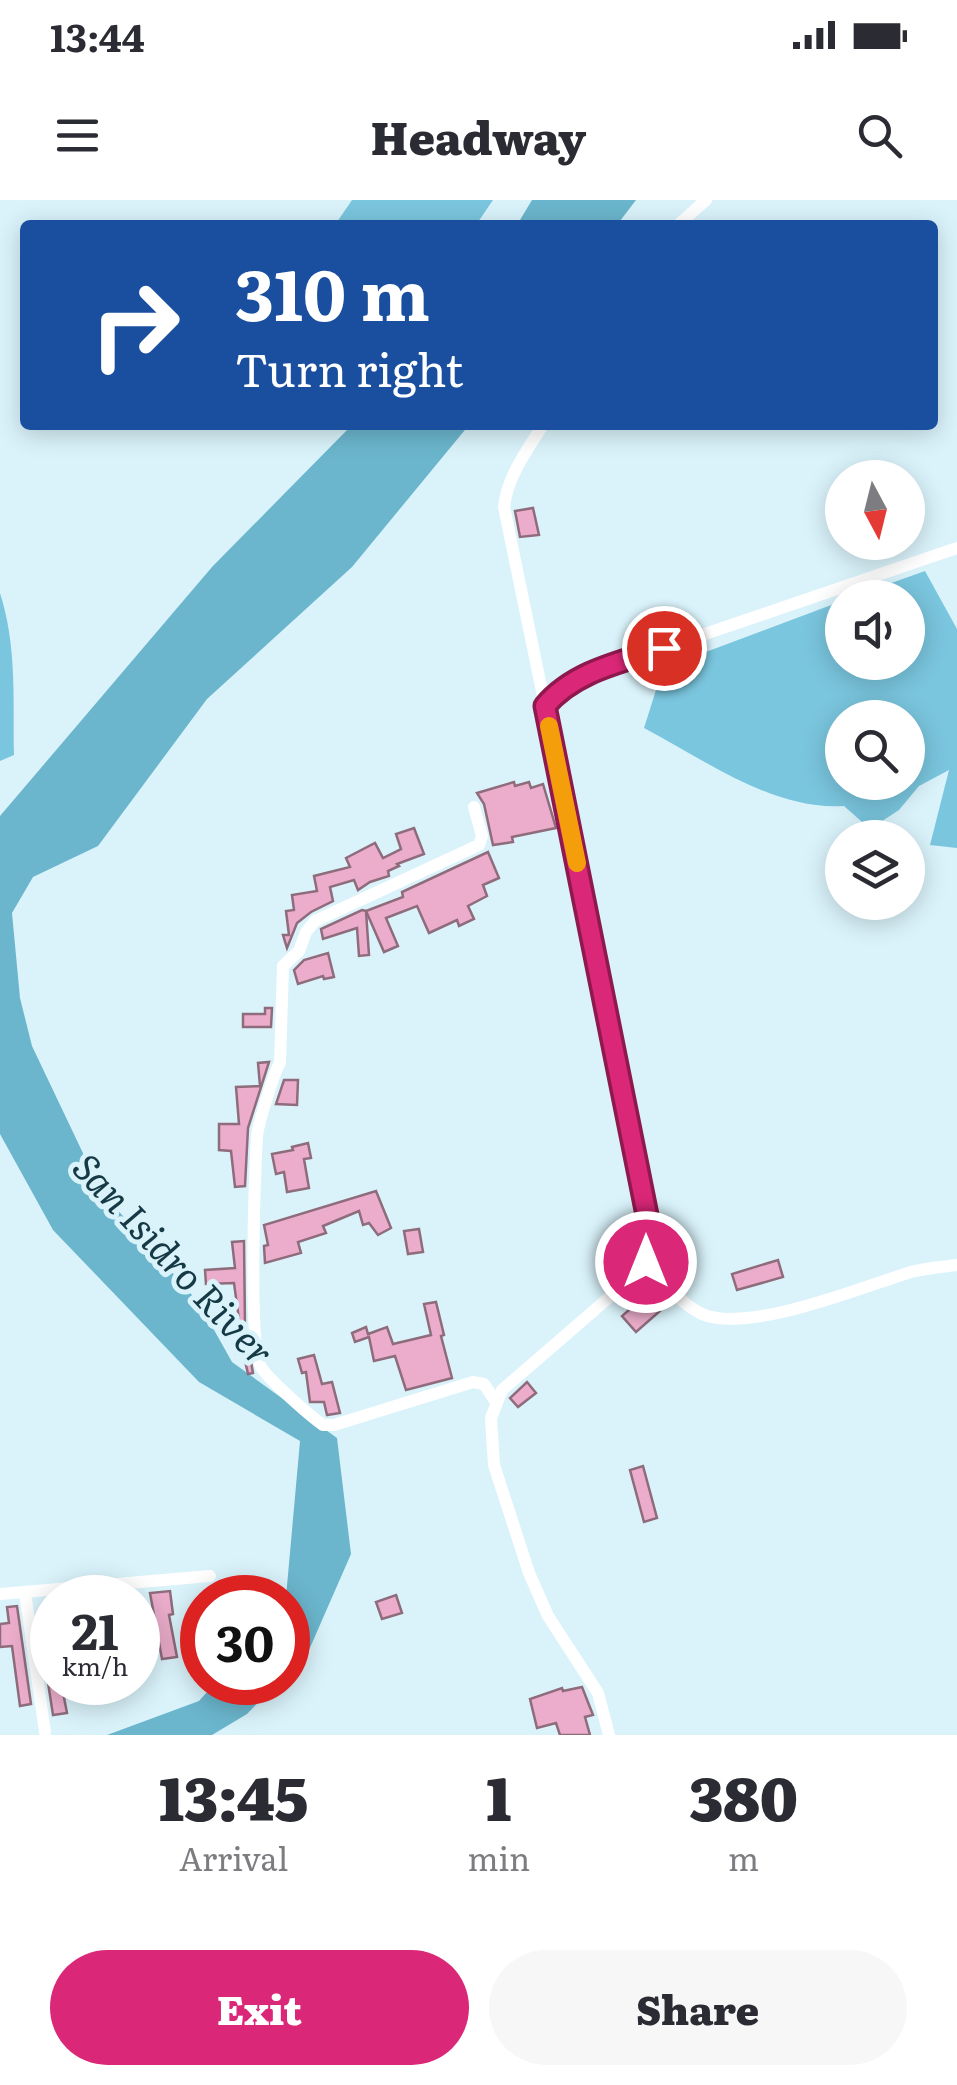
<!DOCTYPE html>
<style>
body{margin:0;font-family:Literata,serif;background:#f7f7f7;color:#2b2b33;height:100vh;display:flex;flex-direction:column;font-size:38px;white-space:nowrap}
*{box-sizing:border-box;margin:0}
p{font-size:32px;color:#7c7c81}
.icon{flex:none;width:55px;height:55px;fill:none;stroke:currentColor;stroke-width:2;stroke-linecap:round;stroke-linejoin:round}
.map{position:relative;height:1535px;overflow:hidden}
.side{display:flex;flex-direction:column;background:#fff;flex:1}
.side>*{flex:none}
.hud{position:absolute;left:20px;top:20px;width:918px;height:210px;border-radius:10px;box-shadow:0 5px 25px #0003;background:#1a4fa0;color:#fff;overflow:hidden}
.needle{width:65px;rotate:173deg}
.controls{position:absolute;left:825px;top:260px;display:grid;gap:20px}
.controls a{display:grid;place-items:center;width:100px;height:100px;border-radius:50%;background:#fff;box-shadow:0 5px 25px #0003;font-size:50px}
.speed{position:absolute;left:30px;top:1375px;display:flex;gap:20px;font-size:50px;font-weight:700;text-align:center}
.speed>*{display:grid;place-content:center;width:130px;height:130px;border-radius:50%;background:#fff;box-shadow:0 5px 25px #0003;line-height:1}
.speed small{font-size:25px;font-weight:400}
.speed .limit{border:15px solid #d22;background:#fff;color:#111}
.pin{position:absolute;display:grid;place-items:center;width:85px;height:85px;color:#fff;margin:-42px;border:5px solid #fff;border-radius:50%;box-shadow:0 2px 10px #0007}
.me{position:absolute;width:110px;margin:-55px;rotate:0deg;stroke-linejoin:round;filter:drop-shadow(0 0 8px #0008)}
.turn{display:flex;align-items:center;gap:35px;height:210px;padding:0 50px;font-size:45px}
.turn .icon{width:130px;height:130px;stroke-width:2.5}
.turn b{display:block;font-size:70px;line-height:85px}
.eta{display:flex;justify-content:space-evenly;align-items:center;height:170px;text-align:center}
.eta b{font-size:60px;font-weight:800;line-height:70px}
.action{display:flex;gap:20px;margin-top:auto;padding:20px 50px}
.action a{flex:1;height:115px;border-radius:60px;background:#db2777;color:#fff;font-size:40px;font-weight:800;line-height:115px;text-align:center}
.action a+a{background:#f7f7f7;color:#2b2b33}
.status{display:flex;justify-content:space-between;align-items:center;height:70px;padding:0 50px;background:#fff;direction:ltr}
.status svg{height:28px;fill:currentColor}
header{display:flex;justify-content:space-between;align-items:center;height:130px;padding:0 50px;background:#fff;font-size:45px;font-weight:800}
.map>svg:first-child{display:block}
.forest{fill:#7ac6de;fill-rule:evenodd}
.water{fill:#6bb6cd}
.building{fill:#ebadcb;stroke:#8e6c7c;stroke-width:2.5}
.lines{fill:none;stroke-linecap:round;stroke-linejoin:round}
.minor{stroke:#fff;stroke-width:12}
.route-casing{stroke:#8e194d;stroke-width:25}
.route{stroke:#db2777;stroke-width:18}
.slow{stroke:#f59e0b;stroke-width:18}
.labels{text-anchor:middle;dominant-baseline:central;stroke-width:10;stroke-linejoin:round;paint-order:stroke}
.water-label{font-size:38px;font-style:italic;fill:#163a45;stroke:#daf3fb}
</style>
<div class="status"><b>13:44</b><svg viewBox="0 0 49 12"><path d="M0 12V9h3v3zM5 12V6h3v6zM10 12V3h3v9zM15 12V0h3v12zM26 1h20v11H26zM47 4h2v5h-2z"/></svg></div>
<header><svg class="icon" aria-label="menu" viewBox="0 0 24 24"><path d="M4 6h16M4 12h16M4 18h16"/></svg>Headway<svg class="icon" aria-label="search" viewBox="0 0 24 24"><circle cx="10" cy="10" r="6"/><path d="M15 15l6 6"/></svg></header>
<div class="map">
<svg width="957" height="1535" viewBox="0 0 957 1535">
<rect width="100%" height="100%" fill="#daf3fb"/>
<g class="forest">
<path d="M352,0h141l-17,25h-141z"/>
<path d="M925,371l32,58v219l-27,-3 19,-75 -30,16 -20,24 -29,19 -26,-23c-70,5 -139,-46 -200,-78l19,-60 179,-67v61h66v-64l-56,-1zM842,518h66v64h-66z"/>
<path d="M0,393c17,53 13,106 14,162l-14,6z"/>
</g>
<g class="water">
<path d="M532,0h104l-19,25h-100z"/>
<path d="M352,225h117l-117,142 -145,132 -109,147 -65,31 -21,36 8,85 12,48 69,145 98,112 33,59 105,76 14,116 -42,96 -21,22 -2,-75 14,-156 -101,-59 -146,-152 -53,-96v-318l212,-249z"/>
<path d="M216,1482l61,1 -30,31 -35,21h-105l92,-34z"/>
</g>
<g class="building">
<path d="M533,308l6,27 -19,2 -5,-26z"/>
<path d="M514,582l1,4 14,-4 2,6 12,-4 13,44 -44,9 1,5 -20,3 -9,-41 -7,-11z"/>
<path d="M414,628l10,26 -27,10 2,2 -11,5 1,5 -19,6 -12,8 -4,-10 -24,7 3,14 -22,11 -14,11 -10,25 -4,-13h6l-3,-24 8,-1 -2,-15 25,-4 -3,-15 36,-9 -4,-9 29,-15 8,15 18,-9 -5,-15z"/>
<path d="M488,652l11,26 -16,7 4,11 -19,10 6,13 -15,7 -2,-6 -28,13 -12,-27 -31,12 12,28 -14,6 -18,-41 37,-14 -1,-5z"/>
<path d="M362,710l4,1 3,44 -10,1 -2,-28 -34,11 -2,-10z"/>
<path d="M328,753l6,24 -10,2 -1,-3 -25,8 -4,-14 10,-10z"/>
<path d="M265,808h7l-1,19h-28v-13h22z"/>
<path d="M269,862l-21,66 -3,58 -10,1 -4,-36 -12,-1v-26h20l-3,-37 24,-1 -2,-23z"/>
<path d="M284,880h14l-1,25 -21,-1z"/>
<path d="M308,943l3,15 -7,1 5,29 -22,4 -3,-20 -8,2 -4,-20 21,-4 -1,-3z"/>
<path d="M376,991l15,37 -13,7 -9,-12 -6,2 -4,-14 -36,15 3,7 -28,9 3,11 -36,10 -1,-17 4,-1 -4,-20z"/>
<path d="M419,1029l4,23 -15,2 -4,-23z"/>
<path d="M244,1041l1,86 8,46 -5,1 -5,-22 -7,1 -2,-33h5l-5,-37 -28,1 -1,-14 30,-2 -3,-26z"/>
<path d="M778,1060l5,17 -46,13 -5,-16z"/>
<path d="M646,1095l14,16 -24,21 -14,-16z"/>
<path d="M436,1102l8,33 -3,1 11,42 -46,12 -11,-34 -21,5 -5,-24 -14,5 -3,-9 14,-6 2,7 19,-7 6,17 38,-9 -7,-31z"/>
<path d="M314,1155l8,29 10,-2 8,31 -13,2 -3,-13h-14l-4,-30 -4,1 -4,-14z"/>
<path d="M527,1182l9,11 -18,14 -8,-9z"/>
<path d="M643,1266l14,52 -13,4 -14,-52z"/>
<path d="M170,1391l3,23 -4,1 8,42 -15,2 -12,-66z"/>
<path d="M396,1395l6,18 -20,6 -6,-17z"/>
<path d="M17,1406l14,98 -11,2 -8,-60 -12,1v-23l9,-1 -2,-16z"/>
<path d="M52,1436v46h9l6,31 -14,2 -12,-78z"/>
<path d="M582,1487l11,28 -8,2 5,18h-30l-4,-12 -19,5 -7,-29 32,-11 1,3z"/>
</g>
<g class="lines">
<g class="minor">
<path d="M678,25l28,-25"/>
<path d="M543,225c-16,25 -36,52 -39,82l41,199"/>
<path d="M474,607l8,29 -3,9 -164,76 -9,11 -7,19 -16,15 -3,97c-6,9 -22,62 -23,73 -2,35 -9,209 4,231 7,12 49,49 62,58h11l139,-43 11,2 11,17"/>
<path d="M646,1062c16,17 34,42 56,52 47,20 160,-27 209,-42 15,-4 31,-5 46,-7"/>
<path d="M25,1393l20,139"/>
<path d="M0,1394l210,-18"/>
<path d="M138,1421l6,7"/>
<path d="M609,1535l-11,-42 -50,-77 -19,-43 -35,-108 -3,-47 11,-28 118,-102 26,-26 5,-20 -106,-536 21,-21 25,-12 366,-125"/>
</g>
</g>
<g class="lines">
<defs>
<path id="route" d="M646,1062l4,-32 -105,-524c29,-35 77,-44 119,-58"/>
</defs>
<use href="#route" class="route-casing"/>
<use href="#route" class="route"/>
<path class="slow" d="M549,526l28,137"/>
</g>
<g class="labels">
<g class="water-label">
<text transform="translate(175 1058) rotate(47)">San Isidro River</text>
</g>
</g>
</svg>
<div class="controls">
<a><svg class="needle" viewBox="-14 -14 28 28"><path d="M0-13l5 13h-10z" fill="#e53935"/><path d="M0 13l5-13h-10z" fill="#7c7c81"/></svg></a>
<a><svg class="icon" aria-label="sound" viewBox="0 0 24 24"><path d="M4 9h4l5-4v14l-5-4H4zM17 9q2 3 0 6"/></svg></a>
<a><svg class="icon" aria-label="search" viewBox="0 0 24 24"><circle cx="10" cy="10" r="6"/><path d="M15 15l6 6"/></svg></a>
<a><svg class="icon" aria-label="layers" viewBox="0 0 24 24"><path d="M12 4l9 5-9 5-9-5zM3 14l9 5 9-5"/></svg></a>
</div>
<div class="speed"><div>21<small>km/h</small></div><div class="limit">30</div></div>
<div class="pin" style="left:664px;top:448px;background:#d93025"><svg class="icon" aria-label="arrive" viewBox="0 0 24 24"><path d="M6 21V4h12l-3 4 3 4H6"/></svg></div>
<svg class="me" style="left:646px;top:1062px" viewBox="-20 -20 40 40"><circle r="17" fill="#db2777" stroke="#fff" stroke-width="3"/><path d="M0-11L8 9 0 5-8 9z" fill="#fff"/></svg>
<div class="hud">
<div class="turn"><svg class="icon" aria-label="right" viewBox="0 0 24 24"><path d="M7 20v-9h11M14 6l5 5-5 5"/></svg><div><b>310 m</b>Turn right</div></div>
</div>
</div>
<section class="side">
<div class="eta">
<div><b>13:45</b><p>Arrival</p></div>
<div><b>1</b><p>min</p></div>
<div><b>380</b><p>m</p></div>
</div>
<div class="action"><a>Exit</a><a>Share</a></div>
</section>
